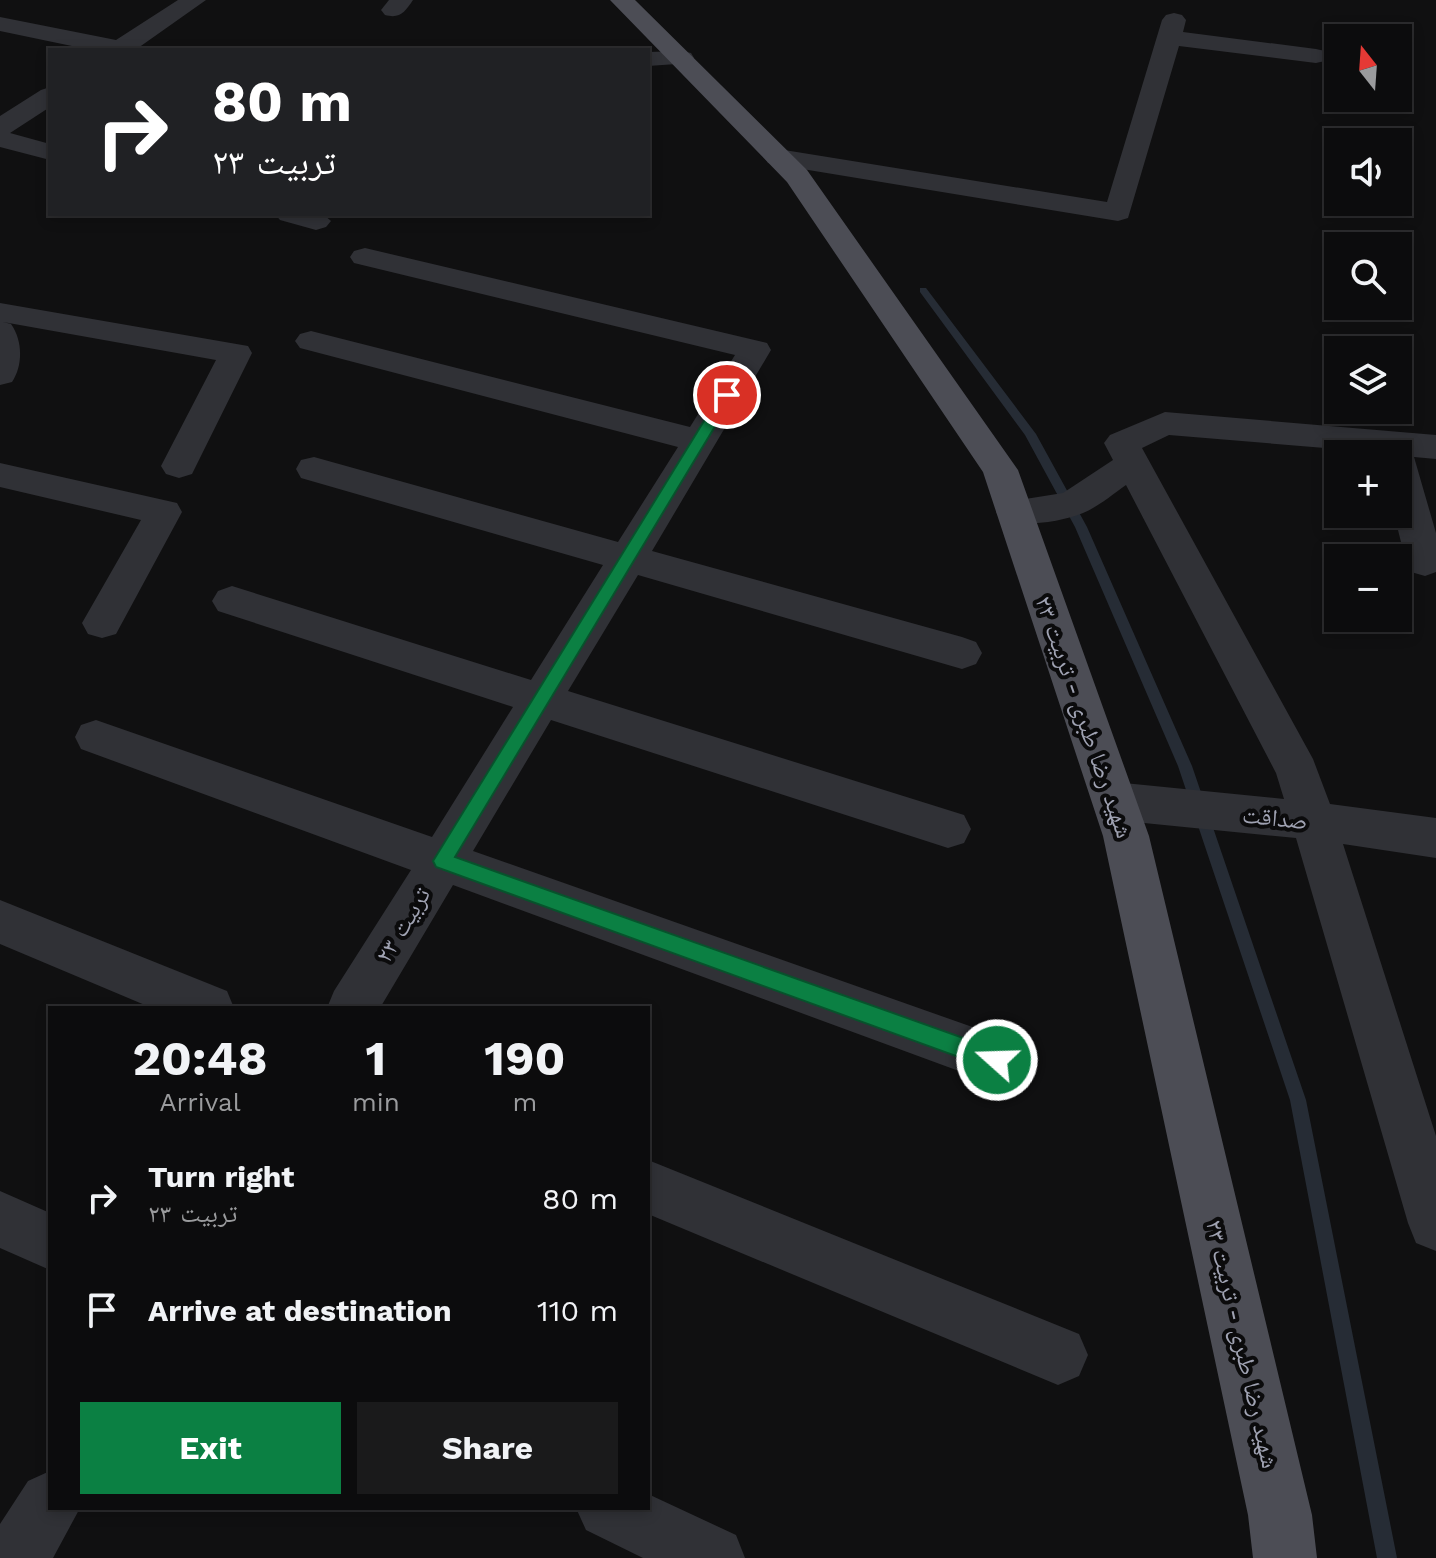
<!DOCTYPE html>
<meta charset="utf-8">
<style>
body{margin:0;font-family:"Work Sans","Noto Naskh Arabic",sans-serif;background:#1a1a1b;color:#f1f3f6;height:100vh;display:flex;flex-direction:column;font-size:30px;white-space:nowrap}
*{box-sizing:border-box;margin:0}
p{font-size:26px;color:#9a9b9d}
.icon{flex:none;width:44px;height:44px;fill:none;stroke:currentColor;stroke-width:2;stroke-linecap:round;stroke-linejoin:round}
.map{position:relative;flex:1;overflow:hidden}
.panel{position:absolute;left:48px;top:1006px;width:602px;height:504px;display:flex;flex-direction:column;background:#0c0c0d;border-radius:0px;box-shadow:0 4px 12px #0003,0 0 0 2px #2c2c2e}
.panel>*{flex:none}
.guide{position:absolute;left:48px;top:48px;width:602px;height:168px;border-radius:0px;box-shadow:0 4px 12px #0003,0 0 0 2px #2c2c2e;background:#202124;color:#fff;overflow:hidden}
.needle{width:52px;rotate:343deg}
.fabs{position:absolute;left:1324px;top:24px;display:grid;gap:16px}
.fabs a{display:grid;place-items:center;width:88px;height:88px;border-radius:0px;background:#0c0c0d;box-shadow:0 4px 12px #0003,0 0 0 2px #2c2c2e;font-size:40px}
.pin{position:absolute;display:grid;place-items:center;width:68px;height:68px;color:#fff;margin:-34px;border:4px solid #fff;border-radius:50%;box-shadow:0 2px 8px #0007}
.me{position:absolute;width:88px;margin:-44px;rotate:290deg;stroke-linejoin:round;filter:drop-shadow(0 0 6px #0008)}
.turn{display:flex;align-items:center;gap:28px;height:168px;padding:0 32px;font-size:36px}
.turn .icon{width:104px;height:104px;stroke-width:2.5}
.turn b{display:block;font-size:56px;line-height:68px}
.eta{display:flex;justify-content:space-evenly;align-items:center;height:136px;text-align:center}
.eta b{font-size:48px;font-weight:700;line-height:56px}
.action{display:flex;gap:16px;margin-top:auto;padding:16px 32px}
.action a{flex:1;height:92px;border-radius:0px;background:#0b8043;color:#fff;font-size:32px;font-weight:700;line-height:92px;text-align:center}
.action a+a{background:#1a1a1b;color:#f1f3f6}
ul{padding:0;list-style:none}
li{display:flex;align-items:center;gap:24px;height:112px;padding:0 32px}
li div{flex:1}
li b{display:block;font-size:30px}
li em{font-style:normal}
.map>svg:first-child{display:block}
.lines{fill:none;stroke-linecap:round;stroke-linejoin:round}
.stream{fill:#262c35;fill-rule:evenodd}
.minor{fill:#303136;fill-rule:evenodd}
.major{fill:#4c4d55;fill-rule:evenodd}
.route{fill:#0b8043;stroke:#07532c;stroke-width:2}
.labels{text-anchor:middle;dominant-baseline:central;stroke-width:8;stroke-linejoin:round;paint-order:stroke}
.street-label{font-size:24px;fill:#a0a3b3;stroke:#0b0b0c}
</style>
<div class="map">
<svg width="1436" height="1558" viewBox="0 0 1436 1558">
<rect width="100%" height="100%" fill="#101011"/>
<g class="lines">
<path class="stream" d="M920,288h6l110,146 51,93 105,239 114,334 91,458h-20l-87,-458 -112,-334 -103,-239 -50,-92 -105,-143z"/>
<g class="minor">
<path d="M178,0h28l-68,48 1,2h-48l-91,-19v-14l116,23z"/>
<path d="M389,0h24c-8,12 -13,19 -28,15l-4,-5z"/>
<path d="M1174,13l8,2 4,5 -3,12 133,17 9,2 3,5 -3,5 -9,2 -137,-17 -51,172 -10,3 -340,-56 -10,-2 -4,-6 4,-6 10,-2 329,53 55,-182 4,-5z"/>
<path d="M682,51l9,2 3,5 -3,5 -43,3v-14z"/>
<path d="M50,87v20l-40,26 40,11v16l-50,-13v-31l41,-26z"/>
<path d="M275,214h48l8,7 -5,6 -10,3 -36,-10z"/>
<path d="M365,248l402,95 4,7 -119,201 310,86 14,5 6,11 -6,11 -14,5 -324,-94 -70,116 396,124 7,14 -7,14 -16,5 -397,-128 -78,131 542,191 8,18 -8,18 -18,7 -544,-200 -73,123h-53l7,-17 77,-121 -330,-121 -6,-12 6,-12 15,-5 336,117 81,-130 -295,-96 -6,-10 6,-10 14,-5 299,94 72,-115 -302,-87 -5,-9 5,-9 13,-3 304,85 60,-95 -378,-99 -5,-7 5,-7 11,-3 379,96 45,-72 -381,-92 -4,-6 4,-6z"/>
<path d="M0,303l248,43 4,7 -60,121 -13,4 -13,-4 -5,-8 55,-106 -213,-38 8,2c12,17 12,42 1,58l-12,3z"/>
<path d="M1165,412l271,23v24l-22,-2 22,76v39l-11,4 -14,-4 -5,-10 -12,-48h4v-60l-229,-19 -27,13 171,311 17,45 106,14v40l-93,-14 93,292v115l-20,-8 -8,-20 -112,-385 -182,-18 -16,-6 -6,-13 6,-13 16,-6 170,17 -8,-26 -150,-288c-13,9 -28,22 -43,28 -21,9 -60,14 -82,8l-5,-9 5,-9 62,-10 50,-33 -9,-17 6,-8z"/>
<path d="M0,463l177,40 5,9 -66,122 -14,4 -14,-4 -6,-11 59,-103 -141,-33z"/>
<path d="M0,900l227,91 7,17h-82l-152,-64z"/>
<path d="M648,1160l431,174 9,21 -9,21 -21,9 -410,-171z"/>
<path d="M0,1191l50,22v57l-50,-22z"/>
<path d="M50,1471v37h30l-27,50h-53v-34l28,-43z"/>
<path d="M648,1494l88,41 9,23h-102l-57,-28 -10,-22h72z"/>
</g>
<path class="major" d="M610,0h25l172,170 211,300 131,366 163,679 5,43h-64l-5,-43 -145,-679 -120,-364 -196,-290z"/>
</g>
<path class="route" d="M727,391l7,4 -279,462 542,193 8,3 3,7 -3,7 -8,4 -561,-204 -3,-6 287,-466z"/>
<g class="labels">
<g class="street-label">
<text transform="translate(1084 717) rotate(71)">شهید رضا طبری - تربیت ۲۳</text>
<text transform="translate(1275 818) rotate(6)">صداقت</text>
<text transform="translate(403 925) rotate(-59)">تربیت ۲۳</text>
<text transform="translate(1242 1344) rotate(77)">شهید رضا طبری - تربیت ۲۳</text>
</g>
</g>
</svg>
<div class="fabs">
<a><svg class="needle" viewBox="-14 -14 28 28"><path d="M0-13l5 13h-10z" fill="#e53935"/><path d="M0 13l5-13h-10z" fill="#9a9b9d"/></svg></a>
<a><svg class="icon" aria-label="sound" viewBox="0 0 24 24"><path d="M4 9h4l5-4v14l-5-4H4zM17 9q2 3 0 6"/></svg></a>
<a><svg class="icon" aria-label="search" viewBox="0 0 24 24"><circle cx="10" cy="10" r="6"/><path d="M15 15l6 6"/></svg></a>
<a><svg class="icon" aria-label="layers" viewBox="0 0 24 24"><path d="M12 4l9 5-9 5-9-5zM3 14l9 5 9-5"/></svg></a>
<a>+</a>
<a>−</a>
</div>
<div class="pin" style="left:727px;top:395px;background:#d93025"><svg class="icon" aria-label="arrive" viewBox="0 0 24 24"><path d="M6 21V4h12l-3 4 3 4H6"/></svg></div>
<svg class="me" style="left:997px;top:1060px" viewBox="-20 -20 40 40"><circle r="17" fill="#0b8043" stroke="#fff" stroke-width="3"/><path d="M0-11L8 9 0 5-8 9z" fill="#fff"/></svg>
<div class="guide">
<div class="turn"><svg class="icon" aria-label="right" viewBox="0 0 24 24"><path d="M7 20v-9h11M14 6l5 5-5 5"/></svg><div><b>80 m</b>تربیت ۲۳</div></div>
</div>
<section class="panel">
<div class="eta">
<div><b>20:48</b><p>Arrival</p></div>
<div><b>1</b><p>min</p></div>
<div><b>190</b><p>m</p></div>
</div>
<ul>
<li><svg class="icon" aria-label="right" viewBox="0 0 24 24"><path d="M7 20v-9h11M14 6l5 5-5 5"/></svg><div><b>Turn right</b><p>تربیت ۲۳</p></div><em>80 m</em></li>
<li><svg class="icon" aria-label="arrive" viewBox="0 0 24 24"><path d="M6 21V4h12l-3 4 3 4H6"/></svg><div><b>Arrive at destination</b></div><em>110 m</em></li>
</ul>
<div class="action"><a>Exit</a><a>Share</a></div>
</section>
</div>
